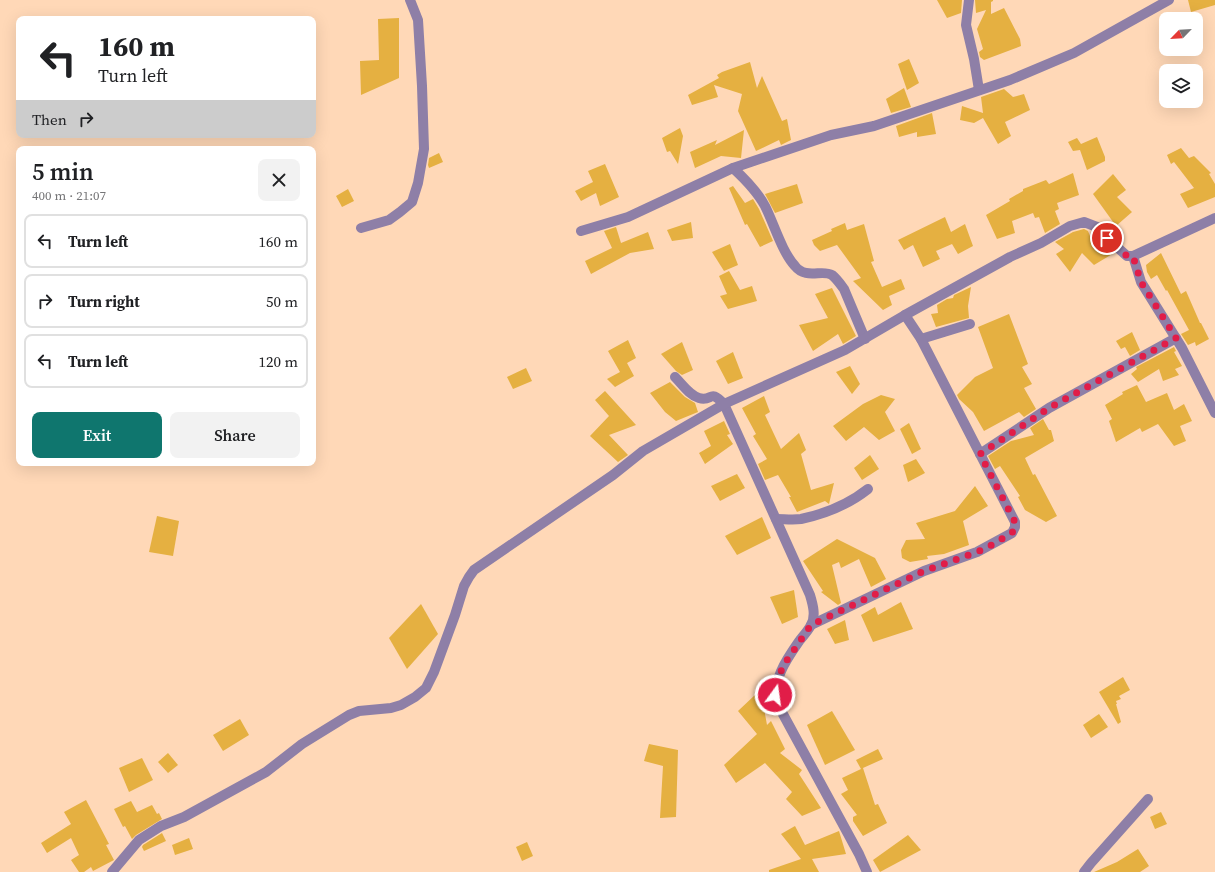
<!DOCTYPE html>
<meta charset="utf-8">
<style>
body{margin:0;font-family:"Source Serif 4",serif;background:#f2f2f2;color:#202124;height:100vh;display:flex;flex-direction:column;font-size:15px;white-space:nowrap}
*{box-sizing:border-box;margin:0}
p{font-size:13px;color:#757577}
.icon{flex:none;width:22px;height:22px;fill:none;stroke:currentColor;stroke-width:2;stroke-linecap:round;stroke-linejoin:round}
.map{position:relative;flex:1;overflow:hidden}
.panel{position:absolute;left:16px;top:146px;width:300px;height:320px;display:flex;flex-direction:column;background:#fff;border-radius:8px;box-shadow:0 4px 16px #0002}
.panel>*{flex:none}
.top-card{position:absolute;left:16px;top:16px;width:300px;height:122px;border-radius:8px;box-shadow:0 4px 16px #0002;background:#fff;color:#202124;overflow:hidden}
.needle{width:26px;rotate:245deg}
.controls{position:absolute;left:1159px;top:12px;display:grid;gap:8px}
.controls a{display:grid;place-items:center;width:44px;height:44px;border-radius:8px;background:#fff;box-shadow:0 4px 16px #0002;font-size:20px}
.pin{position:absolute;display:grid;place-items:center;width:34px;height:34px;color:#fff;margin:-17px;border:2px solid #fff;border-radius:50%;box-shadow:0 1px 4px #0007}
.me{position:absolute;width:44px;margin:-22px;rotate:14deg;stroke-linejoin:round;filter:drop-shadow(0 0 3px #0008)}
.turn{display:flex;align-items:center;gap:14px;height:84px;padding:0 16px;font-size:18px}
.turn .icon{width:52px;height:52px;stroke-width:2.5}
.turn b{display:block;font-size:28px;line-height:34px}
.then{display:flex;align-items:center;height:38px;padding:0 16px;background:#0003;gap:8px;font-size:15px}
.round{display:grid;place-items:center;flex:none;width:42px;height:42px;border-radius:8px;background:#f2f2f2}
.head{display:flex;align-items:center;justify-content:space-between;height:68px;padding:0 16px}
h1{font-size:24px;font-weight:600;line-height:30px}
.action{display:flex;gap:8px;margin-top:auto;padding:8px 16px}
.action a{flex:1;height:46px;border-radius:8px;background:#0f766e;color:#fff;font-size:16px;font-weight:600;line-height:46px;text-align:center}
.action a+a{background:#f2f2f2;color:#202124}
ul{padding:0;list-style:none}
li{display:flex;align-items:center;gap:12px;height:54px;margin:0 8px 6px;padding:0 8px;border:2px solid #e0e0e0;border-radius:8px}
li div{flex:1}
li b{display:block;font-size:15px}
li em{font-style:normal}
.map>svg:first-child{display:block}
.building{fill:#e5b041}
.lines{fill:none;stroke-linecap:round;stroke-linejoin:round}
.minor{stroke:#8e7fa7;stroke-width:10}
.route{stroke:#e11d48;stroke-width:7;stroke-dasharray:0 12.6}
</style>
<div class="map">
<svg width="1215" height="872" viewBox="0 0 1215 872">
<rect width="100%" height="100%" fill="#ffd8b7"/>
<g class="building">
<path d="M937,0h25l-1,13 -14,5z"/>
<path d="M975,0h18v1l-2,1v12l13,-6 16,31 1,7 -37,14 -4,-3 -1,-5 4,-3 -6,-20 9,-19 -10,3z"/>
<path d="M1188,0h27v5l-24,7z"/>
<path d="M399,18v60l-38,17 -1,-34 19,-1 -1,-41z"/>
<path d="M909,59l10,24 -12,7 -9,-26z"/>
<path d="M750,62l7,26 5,-12 20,45 5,-2 4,21 -10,5 -2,-5 -23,11 -18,-40 4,-17 -28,-9 4,12 -26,8 -4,-10 31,-17 -2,-3 5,-3z"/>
<path d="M904,88l7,19 -20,6 -5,-14z"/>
<path d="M1004,89l9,8 11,-3 6,16 -25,12 6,14 -13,8 -15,-26 -9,5 -14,-3 2,-14 21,7 -2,-16z"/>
<path d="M932,113l4,21 -19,3v-5l-18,5 -3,-11z"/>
<path d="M680,128l3,8 -5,28 -8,-13 -3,1 -5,-14z"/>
<path d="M744,130l-3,28 -20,-2 -26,12 -5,-16 27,-12 -2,5z"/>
<path d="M1097,137l8,20v4l-18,9 -7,-20 -7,1 -5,-9 9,-4 4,6z"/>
<path d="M1181,148l8,10 5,-2 17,17 -2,1 6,10v13l-27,11 -8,-14 14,-6 -20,-26 -3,2 -4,-9z"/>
<path d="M439,153l4,9 -14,6 -1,-3 1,-7z"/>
<path d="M605,164l14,33 -19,9 -4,-13 -15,8 -6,-10 18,-9 -5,-11z"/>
<path d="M1073,173l6,22 -22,8 2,6 -4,2 5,13 -15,9 -6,-16 -4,1 -2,-5 -21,8 3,12 -18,6 -11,-24 24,-14 -1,-2 14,-8v-2l23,-9 3,4z"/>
<path d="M1113,174l13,16 -9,7 15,15 -16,14 -23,-32z"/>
<path d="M797,184l6,19 -28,10 -10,-19z"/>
<path d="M733,186l12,17 8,-4 6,10 14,32 -13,6 -13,-23 -2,1 -16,-37z"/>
<path d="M348,189l6,12 -12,6 -6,-11z"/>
<path d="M945,217l6,15 14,-8 8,22 -15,8 -6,-10 -16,7 4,8 -17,8 -10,-22 -9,5 -6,-10z"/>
<path d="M691,222l2,16 -21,3 -5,-11z"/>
<path d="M845,223l2,7 17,-6 10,37 -3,1 11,25 19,-8 4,10 -16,7 3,9 -9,5 -30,-29 8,-3 -24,-33 -17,6 -6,-6 -2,-5 20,-9 -1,-2z"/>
<path d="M616,227l5,16 27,-11 6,17 -24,4 -39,21 -6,-13 27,-13 -8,-17z"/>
<path d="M1084,229l4,2 6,15 7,-6 13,13 -20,12 -12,-12 -12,19 -14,-18 8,-5 -9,-7 18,-10z"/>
<path d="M730,244l8,21 -14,6 -12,-19z"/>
<path d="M1161,253l20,41 5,-3 14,32h1l8,16 -13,7 -1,-4 -7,3 -7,-11 8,-4 -22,-40 -1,1 -9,-16 -6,4 -4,-7 -1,-7z"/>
<path d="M729,271l11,19 12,-4 5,15 -29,8 -8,-13 7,-2 -8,-18z"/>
<path d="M971,287l-3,19 1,12 -33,9 -5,-13 7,-1 -1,-8 10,-6 6,-1 1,-3z"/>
<path d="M832,288l24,48 -13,8 -5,-10 -25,17 -14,-26 29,-7 -13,-24z"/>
<path d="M1009,314l19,50 -6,3 10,17 -8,4 12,21 -12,8 -5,-5 -35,19 -11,-19 -14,-13 -2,-4 18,-18 18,-9 -15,-41z"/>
<path d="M1132,332l8,18 -10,6 -5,-9 -4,2 -5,-8z"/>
<path d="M628,340l8,18 -9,5 7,13 -19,11 -8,-8 13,-7 -12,-21z"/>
<path d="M682,342l11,28 -11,5 -6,-4 -15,-17z"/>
<path d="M1174,347l2,4 -2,1 8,14 -7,3 4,6 -16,6 -4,-12 -21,13 -7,-8 6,-5 -1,-2z"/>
<path d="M733,352l10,26 -15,6 -12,-23z"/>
<path d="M850,366l10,18 -8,10 -16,-22z"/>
<path d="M526,368l6,13 -19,8 -6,-12z"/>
<path d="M670,382l15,15 10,6 3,9 -22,9 -11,-9 -15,-19z"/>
<path d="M1137,385l9,17 21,-9 7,17 10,-6 8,17 -12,5 6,15 -12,5 -16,-22 -16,8 -2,-4 -24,14 -7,-21 3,-2 -7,-14 18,-11 -1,-2z"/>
<path d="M605,391l31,34 -27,10 19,20 -10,7 -28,-26 19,-20 -14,-16z"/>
<path d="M881,395l14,4 -10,13 10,19 -16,9 -15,-13 -18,14 -13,-15 30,-22z"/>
<path d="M764,396l6,16 -5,3 16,34 18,-16 7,17 -5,4 10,36 23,-7 -5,21 -4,-3 -28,11 -8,-15h2l-13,-22 -13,5 -7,-16 9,-5 -14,-23 3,-2 -14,-26z"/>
<path d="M1043,419l6,11h2l3,11 -29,17 8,17 2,-1 22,42 -11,6 -21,-12 -7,-13 2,-1 -20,-30 -5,3 -7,-13 23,-15 23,-6 -4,-7z"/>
<path d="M724,421l6,13 -3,1 6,9 -28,20 -6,-11 12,-7 -7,-15z"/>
<path d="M909,423l12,26 -9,5 -12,-25z"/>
<path d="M870,455l9,14 -17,11 -8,-12z"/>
<path d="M916,459l9,14 -17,9 -5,-17z"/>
<path d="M737,474l8,14 -25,13 -9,-15z"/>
<path d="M975,486l13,20 -25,15 6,24 -25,9 -17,2 1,3 -18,3 -8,-4 -1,-8 5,-10 19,-1 -9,-16 39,-12z"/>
<path d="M157,516l22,5 -6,35 -24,-4z"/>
<path d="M762,517l9,21 -34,17 -12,-19z"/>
<path d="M837,539l38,19 11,21 -15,8 -12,-28 -18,9 -2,-6 -7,3 9,38 -3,2 -17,-13 2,-1 -20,-30z"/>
<path d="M794,590l4,27 -16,7 -12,-27z"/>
<path d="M901,602l12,27 -40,13 -12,-27 14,-8 3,8z"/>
<path d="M421,604l17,30 -31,35 -18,-31z"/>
<path d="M845,620l4,20 -14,4 -8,-15z"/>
<path d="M1123,677l7,13 -11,6 2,3 -5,2 1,3h-1l5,18 -3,2 -19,-32z"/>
<path d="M756,694l7,9 4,22 4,-4 14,28 -5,4 22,17 -3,4 22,34 -19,8 -16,-17 6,-7 -27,-29 -29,20 -12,-18 33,-31 -19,-23z"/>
<path d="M832,711l23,39 -30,15 -18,-40z"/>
<path d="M1099,714l9,13 -17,11 -8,-13z"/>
<path d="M240,719l9,16 -26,16 -10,-16z"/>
<path d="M649,744l29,6 -2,67 -16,1 3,-52 -19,-5z"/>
<path d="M878,749l5,10 -20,9 12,37 3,-1 9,19 -24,13 -10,-15v-4l4,-2 -16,-21 7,-4 -6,-12 19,-9 -5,-9z"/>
<path d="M168,753l10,12 -10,8 -10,-11z"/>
<path d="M142,758l11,22 -24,12 -10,-24z"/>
<path d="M86,800l23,44 -3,1 8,15 -21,11 -2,-4 -7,5h-5l-8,-12 8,-5 -8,-17 -24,15 -6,-10 30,-19 -7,-12z"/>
<path d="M131,801l6,11 15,-7 5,9 2,-1 3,6 -26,16 -4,4 -7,-13 -2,1 -9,-18z"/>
<path d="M1161,812l6,12 -12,5 -5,-12z"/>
<path d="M795,826l10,19 34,-14 7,23 -34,5 7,13h-50v-2l32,-11 -20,-25z"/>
<path d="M162,833l4,8 -22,10 -2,-4 1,-2z"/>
<path d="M908,835l13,15 -41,22 -7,-12z"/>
<path d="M189,838l4,11 -18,6 -3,-10z"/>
<path d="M527,842l6,14 -11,5 -6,-14z"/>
<path d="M1138,849l11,17 -9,6h-46l23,-10z"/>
</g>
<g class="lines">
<g class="minor">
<path d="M969,0l-3,25 8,34 5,31"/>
<path d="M733,168l98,-33 43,-9 136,-46 64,-27 95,-53"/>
<path d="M361,228l28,-8 11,-8 12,-10 6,-19 6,-34 -2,-63 -4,-66 -8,-20"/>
<path d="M581,231l47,-14 105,-49c13,12 24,23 32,38 9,18 17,46 30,60 11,14 27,3 37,9 5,4 9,10 12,14l21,50"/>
<path d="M1133,256l8,26 41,66 33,65"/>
<path d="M921,339l49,-15"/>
<path d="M675,377c7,7 14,18 24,21 14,4 10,-10 25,6l86,191c3,10 6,21 1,30 -3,6 -8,11 -11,15 -14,20 -29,41 -22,65l81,149 8,18"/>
<path d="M980,454l69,-46 127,-70"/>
<path d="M776,519c8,0 17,1 25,0 24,-5 48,-15 67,-30"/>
<path d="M811,625l113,-54 53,-19 35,-19 3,-6v-5l-94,-183 -16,-24"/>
<path d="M112,872l27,-32 22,-14 23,-9 82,-45 36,-28 47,-29 10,-4 32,-3 10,-3 14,-8 11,-9 8,-16 21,-57 9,-29 5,-9 5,-7 139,-95 30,-24 81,-47 121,-54 60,-35 105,-58 31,-14 29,-17 14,-4 13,5 21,21 9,8h6l82,-38"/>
<path d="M1084,872l7,-9 57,-64"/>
</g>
</g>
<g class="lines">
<path class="route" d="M775,695l1,-10 7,-19 28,-41 113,-54 53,-19 11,-5 24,-14 3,-6v-5l-35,-68 69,-46 127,-70 -35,-56 -8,-26h-6l-20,-18"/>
</g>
</svg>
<div class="controls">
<a><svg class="needle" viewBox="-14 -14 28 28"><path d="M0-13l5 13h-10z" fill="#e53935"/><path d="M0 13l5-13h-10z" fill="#757577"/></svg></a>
<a><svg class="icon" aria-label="layers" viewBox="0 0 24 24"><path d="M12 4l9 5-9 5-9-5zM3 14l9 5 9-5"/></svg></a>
</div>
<div class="pin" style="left:1107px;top:238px;background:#d93025"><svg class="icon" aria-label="arrive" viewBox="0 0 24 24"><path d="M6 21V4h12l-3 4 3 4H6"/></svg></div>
<svg class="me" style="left:775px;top:695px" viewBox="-20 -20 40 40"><circle r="17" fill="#e11d48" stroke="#fff" stroke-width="3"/><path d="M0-11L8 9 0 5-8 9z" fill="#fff"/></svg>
<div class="top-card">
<div class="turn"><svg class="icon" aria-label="left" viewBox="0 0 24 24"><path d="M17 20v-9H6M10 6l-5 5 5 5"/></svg><div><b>160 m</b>Turn left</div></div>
<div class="then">Then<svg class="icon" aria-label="right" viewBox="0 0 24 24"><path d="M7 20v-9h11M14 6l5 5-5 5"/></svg></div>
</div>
<section class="panel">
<div class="head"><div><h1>5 min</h1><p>400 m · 21:07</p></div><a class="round"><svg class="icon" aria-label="close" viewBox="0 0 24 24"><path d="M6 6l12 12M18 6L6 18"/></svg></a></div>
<ul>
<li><svg class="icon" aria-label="left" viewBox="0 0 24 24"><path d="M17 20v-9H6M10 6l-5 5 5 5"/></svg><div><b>Turn left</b></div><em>160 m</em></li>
<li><svg class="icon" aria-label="right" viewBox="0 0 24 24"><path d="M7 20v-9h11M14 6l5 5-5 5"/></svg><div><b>Turn right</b></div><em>50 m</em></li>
<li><svg class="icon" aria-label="left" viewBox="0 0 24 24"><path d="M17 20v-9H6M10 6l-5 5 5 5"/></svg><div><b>Turn left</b></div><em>120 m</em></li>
</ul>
<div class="action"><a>Exit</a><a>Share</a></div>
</section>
</div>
